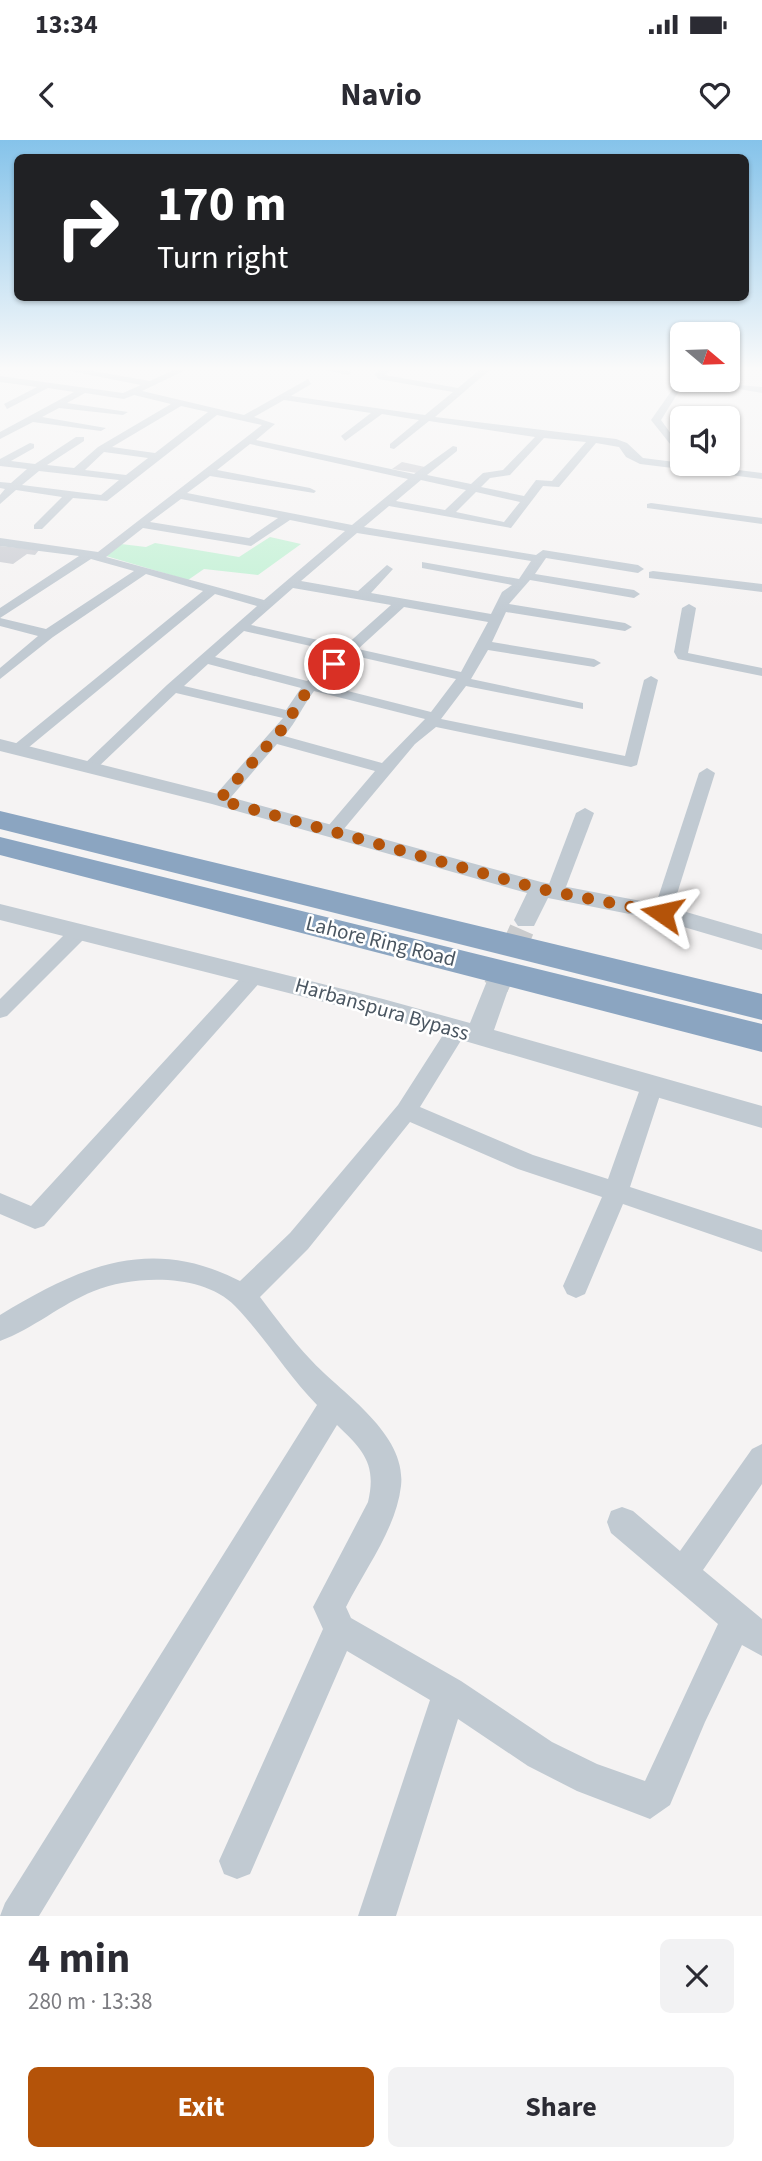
<!DOCTYPE html>
<meta charset="utf-8">
<style>
body{margin:0;font-family:"Source Sans 3",sans-serif;background:#f2f2f3;color:#2b2b33;height:100vh;display:flex;flex-direction:column;font-size:26px;white-space:nowrap}
*{box-sizing:border-box;margin:0}
p{font-size:23px;color:#7c7c81}
.icon{flex:none;width:38px;height:38px;fill:none;stroke:currentColor;stroke-width:2;stroke-linecap:round;stroke-linejoin:round}
.map{position:relative;height:1776px;overflow:hidden}
.details{display:flex;flex-direction:column;background:#fff;flex:1}
.details>*{flex:none}
.banner{position:absolute;left:14px;top:14px;width:735px;height:147px;border-radius:10px;box-shadow:0 2px 5px #0004;background:#202124;color:#fff;overflow:hidden}
.needle{width:46px;rotate:109deg}
.controls{position:absolute;left:670px;top:182px;display:grid;gap:14px}
.controls a{display:grid;place-items:center;width:70px;height:70px;border-radius:10px;background:#fff;box-shadow:0 2px 5px #0004;font-size:35px}
.pin{position:absolute;display:grid;place-items:center;width:60px;height:60px;color:#fff;margin:-30px;border:4px solid #fff;border-radius:50%;box-shadow:0 2px 7px #0007}
.me{position:absolute;width:77px;margin:-38px;rotate:281deg;stroke-linejoin:round;filter:drop-shadow(0 0 5px #0008)}
.turn{display:flex;align-items:center;gap:24px;height:147px;padding:0 28px;font-size:32px}
.turn .icon{width:91px;height:91px;stroke-width:2.5}
.turn b{display:block;font-size:49px;line-height:60px}
.round{display:grid;place-items:center;flex:none;width:74px;height:74px;border-radius:10px;background:#f2f2f3}
.headline{display:flex;align-items:center;justify-content:space-between;height:119px;padding:0 28px}
h1{font-size:42px;font-weight:700;line-height:52px}
.button{display:flex;gap:14px;margin-top:auto;padding:14px 28px}
.button a{flex:1;height:80px;border-radius:10px;background:#b45309;color:#fff;font-size:28px;font-weight:700;line-height:80px;text-align:center}
.button a+a{background:#f2f2f3;color:#2b2b33}
.status{display:flex;justify-content:space-between;align-items:center;height:49px;padding:0 35px;background:#fff;direction:ltr}
.status svg{height:19px;fill:currentColor}
header{display:flex;justify-content:space-between;align-items:center;height:91px;padding:0 28px;background:#fff;font-size:32px;font-weight:700}
.map>svg:first-child{display:block}
.green{fill:#c3f1d5}
.building{fill:#cdcfd5}
.lines{fill:none;stroke-linecap:round;stroke-linejoin:round}
.tertiary-tunnel{stroke:#caccce;stroke-width:25;stroke-dasharray:25 13;stroke-linecap:butt}
.minor{fill:#c1cad2;fill-rule:evenodd}
.tertiary{fill:#c1cad2;fill-rule:evenodd}
.motorway{fill:#8ba5c1;fill-rule:evenodd}
.route{stroke:#b45309;stroke-width:12;stroke-dasharray:0 21.6}
.labels{text-anchor:middle;dominant-baseline:central;stroke-width:5;stroke-linejoin:round;paint-order:stroke}
.street-label{font-size:21px;fill:#4a5661;stroke:#fff}
</style>
<div class="status"><b>13:34</b><svg viewBox="0 0 49 12"><path d="M0 12V9h3v3zM5 12V6h3v6zM10 12V3h3v9zM15 12V0h3v12zM26 1h20v11H26zM47 4h2v5h-2z"/></svg></div>
<header><svg class="icon" aria-label="back" viewBox="0 0 24 24"><path d="M15 5l-7 7 7 7"/></svg>Navio<svg class="icon" aria-label="heart" viewBox="0 0 24 24"><path d="M12 20l-8-8c-3-5 5-10 8-4 3-6 11-1 8 4z"/></svg></header>
<div class="map">
<svg width="762" height="1776" viewBox="0 0 762 1776">
<rect width="100%" height="100%" fill="#f5f3f3"/>
<path class="green" d="M270,397l31,7 -43,31 -54,-6 -16,11 -82,-24 15,-12 25,3 9,-4 84,14z"/>
<g class="building">
<path d="M402,322l23,5 -8,6 -25,-4z"/>
<path d="M0,406l39,4 -4,5 -8,-1 -14,10 -13,-2z"/>
</g>
<g class="lines">
<path class="tertiary-tunnel" d="M496,847l30,-67"/>
<g class="minor">
<path d="M50,227h21l79,14 30,-14h12l-50,24 102,24 64,-36 3,5 -20,12 134,19 28,-23 -75,-13 -3,-5 9,-7h10l-9,8 73,13 25,-21h10l-58,50 181,22 11,4 16,15 119,15v6l-122,-15 -14,-7 -7,-10 -23,-4 -37,44 -16,-1 -32,42 -122,-22 -25,21 172,28 7,-5 95,15 6,4 -6,4 -92,-15 -11,16 99,16 6,4 -6,4 -104,-18 -21,24 116,19 7,4 -7,4 -119,-19 -14,30 102,17 7,4 -7,4 -106,-17 -17,29 112,24v6l-117,-23 -25,33 184,37 19,-76 7,-4 7,4 -21,85 -6,2 -195,-40 -21,17 -77,92 -6,1 -9,-5 52,-61 -98,-27 -52,60 -6,1 -8,-5 72,-82 -107,-25 -80,76 -6,2 -8,-5 85,-81 90,-79 -42,-12 -192,158h-12l-2,-3 194,-158 -57,-17 -93,63 -53,42v-11l38,-32 -38,-10v-18l79,-52 -79,-10v-8l98,14 164,-127 -45,-10 -110,86 -34,-3 -31,31h-8v-4l28,-28 -46,-7 -16,14v-9l5,-6 -5,-1v-6l11,1 16,-14 -27,-3v-7l30,-16 4,1v4l-23,13 24,3 41,-27h8v4l-37,24 27,3 24,-21 73,-43 -37,-9 -10,4 -39,-6 -18,10 61,9 -5,3 -64,-7 -17,9 64,11 -5,3 -68,-9 -33,17v-7l74,-40 -26,-4 -41,21 -3,-5 33,-17 -37,-5v-6l123,17 18,-8zM284,260l87,13 -30,23 4,5 37,-27 37,6 -29,24v4l4,1 35,-28 106,16 -32,33 -20,3 -12,11 -44,-9 30,-24v-4l-4,-1 -39,28 -158,-34 19,-16 -21,-7zM181,266l27,6 -53,41 -43,-6zM544,298l42,4 -34,39 -16,-1 -12,16 -43,-9 9,-9 20,-3zM250,304l158,35 -56,46 -165,-32 23,-17 104,17 2,-2 -6,-3 -93,-18zM104,312l44,6 -22,17 -41,-5zM39,331l80,9 -18,15 -79,-10zM421,340l45,10 -21,20 -49,-9zM476,352l44,10 -16,20 -48,-10zM181,359l97,19 -29,20 -99,-16zM290,380l55,11 -81,69 -158,-43 37,-29 108,18zM357,393l174,28 -12,18 -97,-17v6l90,17 -10,7 -11,22 -120,-21 22,-24 -6,-4 -29,26 -57,-10zM91,419l43,12 -88,58 -46,-11zM293,448l98,17 -46,41 -94,-21zM404,467l84,15 -27,50 -103,-23zM244,491l93,21 -30,29 -92,-24zM351,515l105,24 -25,33 -111,-28zM208,524l93,24 -15,22 -102,-24zM314,551l111,28 -43,44 -98,-27c13,-15 18,-29 30,-45z"/>
<path d="M312,227h23l17,5 -4,3z"/>
<path d="M682,236v4l80,7v6l-76,-13 -25,40 21,29v10l-31,-39z"/>
<path d="M651,363l111,15v6l-115,-16v-4z"/>
<path d="M653,431l109,13v8l-113,-14v-6z"/>
<path d="M689,464l7,4 -8,45 74,15v8l-84,-17 -4,-7 8,-44z"/>
<path d="M707,628l8,5 -44,140 -2,4h-14l-2,-4 46,-140z"/>
<path d="M585,668l9,5 -30,79 -2,4h-14l-2,-4 30,-79z"/>
<path d="M80,785l7,1 3,5 -3,5 -80,80 -7,2v-19l73,-73z"/>
<path d="M255,828l7,2 3,5 -3,5 -218,246 -9,3 -35,-15v-21l31,13 217,-236z"/>
<path d="M457,881l7,3 4,5 -48,78 113,48 75,24 33,-93 3,-6 8,-2 8,2 3,6 -33,101 132,43v22l-139,-48 -38,90 -9,4 -9,-4 -4,-8 39,-89 -84,-28 -108,-47 -102,127 -48,48c16,21 32,43 50,62 31,34 97,74 91,127 -5,43 -36,83 -55,121l5,11 110,63 91,61 45,22 48,17 73,-157 -107,-91 -4,-11 4,-11 11,-4 11,4 47,40 72,-102 10,-5v40l-59,86 59,49v37l-20,-11 -37,77 -35,83 -20,14 -73,-28 -49,-25 -70,-47 -62,197h-38l72,-216 -83,-49 -97,223 -13,5 -13,-5 -5,-13 104,-232 -10,-22 55,-105c9,-38 -5,-52 -31,-77l-298,491h-39l5,-13 312,-498c-30,-31 -52,-68 -82,-99 -32,-33 -101,-31 -141,-15 -33,13 -61,38 -94,50v-26c81,-49 150,-80 240,-34l50,-48 108,-128 52,-81z"/>
</g>
<g class="tertiary">
<path d="M0,599l226,57 315,86 121,23 100,29v16l-102,-30 -112,-22 -14,28h-16l-4,-6 13,-27 -315,-89 -212,-53z"/>
<path d="M0,764l383,95 87,24 17,-42 9,-3 9,3 4,6 -15,43 268,76v22l-379,-111 -383,-97z"/>
</g>
<g class="motorway">
<path d="M0,671l762,183v26l-762,-191z"/>
<path d="M0,697l762,187v28l-762,-197z"/>
</g>
</g>
<linearGradient id="sky" x2="0" y2="1"><stop stop-color="#85c3ea"/><stop offset="0.48" stop-color="#fafafa"/><stop offset="1" stop-color="#fafafa" stop-opacity="0"/></linearGradient>
<rect width="762" height="476" fill="url(#sky)"/>
<g class="lines">
<path class="route" d="M334,524l-39,41 -4,14 -72,81 321,89 122,24"/>
</g>
<g class="labels">
<g class="street-label">
<text transform="translate(381 801) rotate(14)">Lahore Ring Road</text>
<text transform="translate(382 869) rotate(16)">Harbanspura Bypass</text>
</g>
</g>
</svg>
<div class="controls">
<a><svg class="needle" viewBox="-14 -14 28 28"><path d="M0-13l5 13h-10z" fill="#e53935"/><path d="M0 13l5-13h-10z" fill="#7c7c81"/></svg></a>
<a><svg class="icon" aria-label="sound" viewBox="0 0 24 24"><path d="M4 9h4l5-4v14l-5-4H4zM17 9q2 3 0 6"/></svg></a>
</div>
<div class="pin" style="left:334px;top:524px;background:#d93025"><svg class="icon" aria-label="arrive" viewBox="0 0 24 24"><path d="M6 21V4h12l-3 4 3 4H6"/></svg></div>
<svg class="me" style="left:662px;top:773px" viewBox="-20 -20 40 40"><path d="M0-17L14 15 0 8-14 15z" fill="#b45309" stroke="#fff" stroke-width="4"/></svg>
<div class="banner">
<div class="turn"><svg class="icon" aria-label="right" viewBox="0 0 24 24"><path d="M7 20v-9h11M14 6l5 5-5 5"/></svg><div><b>170 m</b>Turn right</div></div>
</div>
</div>
<section class="details">
<div class="headline"><div><h1>4 min</h1><p>280 m · 13:38</p></div><a class="round"><svg class="icon" aria-label="close" viewBox="0 0 24 24"><path d="M6 6l12 12M18 6L6 18"/></svg></a></div>
<div class="button"><a>Exit</a><a>Share</a></div>
</section>
